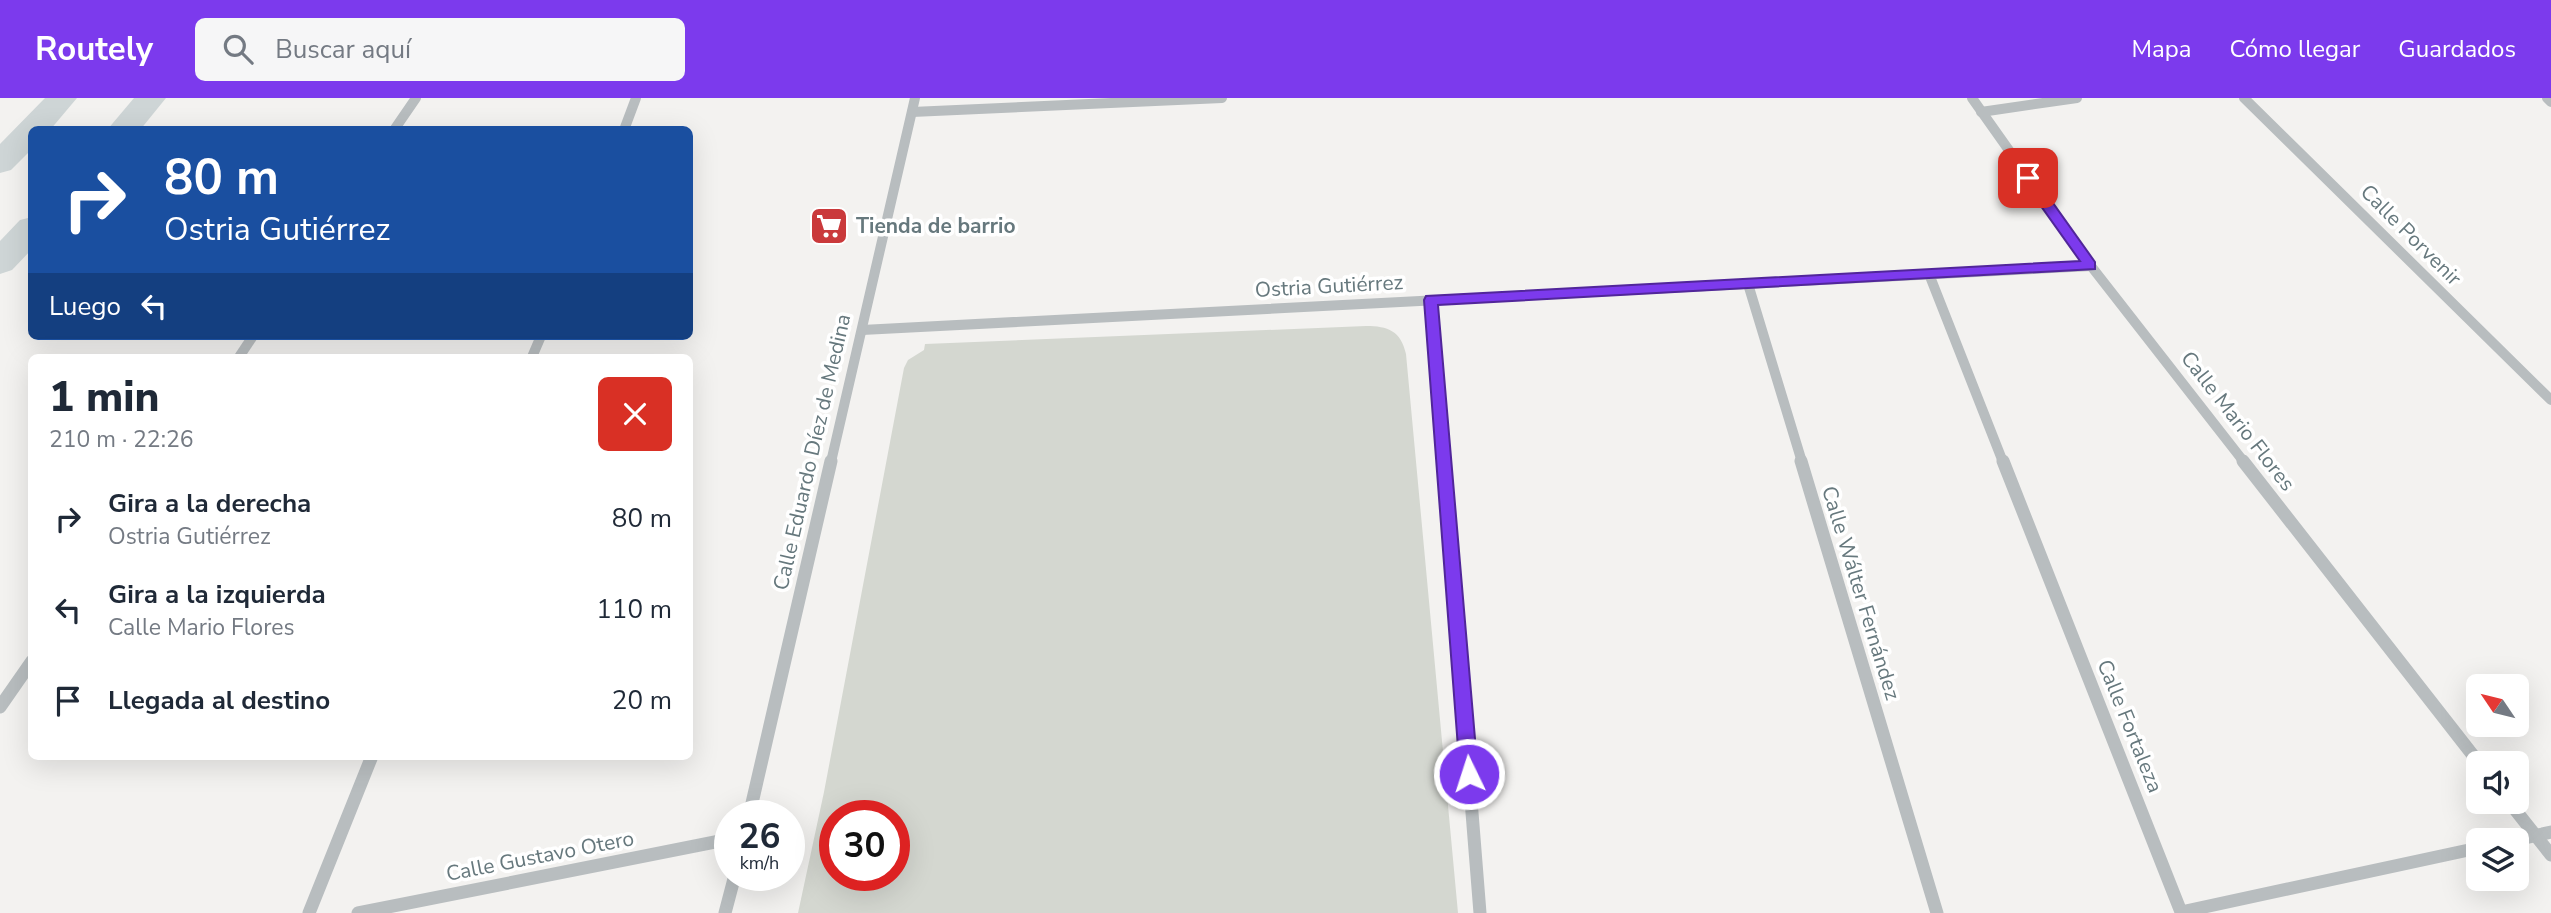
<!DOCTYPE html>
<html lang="es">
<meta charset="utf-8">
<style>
body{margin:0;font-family:"Nunito Sans",sans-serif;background:#f6f6f7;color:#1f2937;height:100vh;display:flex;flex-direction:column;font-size:26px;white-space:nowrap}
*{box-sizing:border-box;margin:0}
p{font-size:23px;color:#747a83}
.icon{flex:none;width:38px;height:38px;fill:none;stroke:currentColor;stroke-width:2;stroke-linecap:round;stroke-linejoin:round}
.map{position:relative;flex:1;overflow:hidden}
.drawer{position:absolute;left:28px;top:256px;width:665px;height:406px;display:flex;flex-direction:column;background:#fff;border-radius:10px;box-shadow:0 7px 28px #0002}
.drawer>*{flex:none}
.banner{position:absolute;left:28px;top:28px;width:665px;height:214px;border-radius:10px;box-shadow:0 7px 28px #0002;background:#1a4fa0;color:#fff;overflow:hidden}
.needle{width:46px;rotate:305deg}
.buttons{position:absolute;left:2466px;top:576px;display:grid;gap:14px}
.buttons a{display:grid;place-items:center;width:63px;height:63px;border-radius:10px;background:#fff;box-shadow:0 7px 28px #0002;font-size:35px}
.speed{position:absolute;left:714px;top:702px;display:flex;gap:14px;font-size:35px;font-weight:700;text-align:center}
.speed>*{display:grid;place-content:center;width:91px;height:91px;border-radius:50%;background:#fff;box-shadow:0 7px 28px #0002;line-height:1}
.speed small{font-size:18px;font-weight:400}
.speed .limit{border:10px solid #d22;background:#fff;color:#111}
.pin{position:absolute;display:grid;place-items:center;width:60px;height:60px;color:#fff;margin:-30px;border-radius:14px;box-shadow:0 4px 10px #0006}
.me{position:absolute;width:77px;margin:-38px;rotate:356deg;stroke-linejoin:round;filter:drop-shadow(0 0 5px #0008)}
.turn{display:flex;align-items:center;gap:24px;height:147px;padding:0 21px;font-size:32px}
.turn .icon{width:91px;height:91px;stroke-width:2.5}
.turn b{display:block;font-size:49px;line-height:60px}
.then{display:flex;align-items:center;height:66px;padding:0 21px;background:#0003;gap:14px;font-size:26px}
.round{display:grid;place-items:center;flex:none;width:74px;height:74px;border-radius:10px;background:#f6f6f7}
.overview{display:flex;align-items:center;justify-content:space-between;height:119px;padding:0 21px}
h1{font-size:42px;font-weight:800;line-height:52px}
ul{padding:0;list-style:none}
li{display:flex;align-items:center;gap:21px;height:91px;padding:0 21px}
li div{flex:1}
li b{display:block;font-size:26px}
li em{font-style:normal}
header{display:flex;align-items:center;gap:42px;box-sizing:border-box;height:98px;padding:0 35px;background:#7c3aed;color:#fff}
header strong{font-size:33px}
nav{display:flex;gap:38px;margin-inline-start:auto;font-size:24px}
.search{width:490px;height:63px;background:#f6f6f7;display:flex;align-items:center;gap:18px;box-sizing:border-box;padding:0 24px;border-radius:10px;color:#747a83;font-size:26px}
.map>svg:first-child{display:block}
.green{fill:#d4d7d0;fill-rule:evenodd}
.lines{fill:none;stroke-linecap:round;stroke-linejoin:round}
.minor-far1{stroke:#b8bdbf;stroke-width:10}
.minor{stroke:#b8bdbf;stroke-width:13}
.major{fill:#ced5d6;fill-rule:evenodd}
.route{fill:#7c3aed;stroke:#51269a;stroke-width:2}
.labels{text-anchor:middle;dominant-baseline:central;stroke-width:7;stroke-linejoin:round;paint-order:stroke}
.poi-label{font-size:21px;font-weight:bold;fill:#66787d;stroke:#fff;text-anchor:start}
.street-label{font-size:21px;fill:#66787d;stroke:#fff}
</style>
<header>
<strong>Routely</strong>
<div class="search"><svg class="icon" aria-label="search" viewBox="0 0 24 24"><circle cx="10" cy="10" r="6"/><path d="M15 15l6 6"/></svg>Buscar aquí</div>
<nav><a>Mapa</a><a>Cómo llegar</a><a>Guardados</a></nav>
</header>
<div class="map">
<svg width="2551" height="815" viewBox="0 0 2551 815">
<rect width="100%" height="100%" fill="#f3f2f0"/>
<path class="green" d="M1366,228c22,0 35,5 40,28l52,559h-660l26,-121 80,-424 4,-8 16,-10 1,-6zM835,718h59v59h-59z"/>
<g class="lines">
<g class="minor-far1">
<path d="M1972,0l119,168 153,196"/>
<path d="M2244,0l307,302"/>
<path d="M2547,0l4,4"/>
<path d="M912,14l310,-14"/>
<path d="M1981,14l96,-14"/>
<path d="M394,32l22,-32"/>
<path d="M624,32l12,-32"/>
<path d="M1929,176l74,188"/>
<path d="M1748,186l54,178"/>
<path d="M1431,202l13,162"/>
<path d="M862,232l1229,-64"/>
<path d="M239,259l14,-21"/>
<path d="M532,259l9,-21"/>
<path d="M831,364l84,-364"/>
</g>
<g class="minor">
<path d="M1444,363l36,452"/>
<path d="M1801,363l136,452"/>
<path d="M2003,363l178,451 297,-64"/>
<path d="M2243,363l236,302"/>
<path d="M0,609l32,-46"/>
<path d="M2509,704l42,53"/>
<path d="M749,718l82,-355"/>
<path d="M2516,742l35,-8"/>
<path d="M309,815l63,-157"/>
<path d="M358,815l372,-74"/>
<path d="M725,815l10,-38"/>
</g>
<g class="major">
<path d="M45,0h32l-27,32h-18v19l-21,21 -11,3v-29z"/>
<path d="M134,0h32l-26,32h-33z"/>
<path d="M32,119v32l-20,21 -12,4v-33l20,-21z"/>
</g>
</g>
<path class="route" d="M2028,76l5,1 62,87v7l-657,36 40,469 -2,6 -7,2 -6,-2 -3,-6 -36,-474 2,-4 654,-35 -59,-83z"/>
<defs>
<symbol id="supermarket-square" viewBox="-11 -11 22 22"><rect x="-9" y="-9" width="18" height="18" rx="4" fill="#ca393b" stroke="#fff"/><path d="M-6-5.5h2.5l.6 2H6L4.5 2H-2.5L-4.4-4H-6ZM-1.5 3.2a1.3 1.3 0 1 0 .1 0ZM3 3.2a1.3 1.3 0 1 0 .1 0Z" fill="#fff"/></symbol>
</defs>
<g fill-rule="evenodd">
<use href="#supermarket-square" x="807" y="106" width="44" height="44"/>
</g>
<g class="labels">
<g class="poi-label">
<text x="856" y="128">Tienda de barrio</text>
</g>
<g class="street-label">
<text transform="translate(2411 137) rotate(45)">Calle Porvenir</text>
<text transform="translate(1329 188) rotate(-3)">Ostria Gutiérrez</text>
<text transform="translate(2238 323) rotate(52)">Calle Mario Flores</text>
<text transform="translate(812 354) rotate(-77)">Calle Eduardo Díez de Medina</text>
<text transform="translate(1861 495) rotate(73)">Calle Wálter Fernández</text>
<text transform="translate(2130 628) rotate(68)">Calle Fortaleza</text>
<text transform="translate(540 758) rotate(-11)">Calle Gustavo Otero</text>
</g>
</g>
</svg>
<div class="buttons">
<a><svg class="needle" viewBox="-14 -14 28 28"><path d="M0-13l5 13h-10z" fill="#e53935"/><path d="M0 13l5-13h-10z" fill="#747a83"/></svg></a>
<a><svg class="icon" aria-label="sound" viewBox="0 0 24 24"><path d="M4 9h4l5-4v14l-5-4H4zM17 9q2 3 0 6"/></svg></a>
<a><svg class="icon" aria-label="layers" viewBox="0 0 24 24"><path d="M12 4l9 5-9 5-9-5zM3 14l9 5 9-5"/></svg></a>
</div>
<div class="speed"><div>26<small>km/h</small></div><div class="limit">30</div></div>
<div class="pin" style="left:2028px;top:80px;background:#d93025"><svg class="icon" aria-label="arrive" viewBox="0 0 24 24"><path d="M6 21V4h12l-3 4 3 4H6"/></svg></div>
<svg class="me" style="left:1469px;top:676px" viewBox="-20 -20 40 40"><circle r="17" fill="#7c3aed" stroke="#fff" stroke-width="3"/><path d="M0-11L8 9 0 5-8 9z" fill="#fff"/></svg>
<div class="banner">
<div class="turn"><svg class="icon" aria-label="right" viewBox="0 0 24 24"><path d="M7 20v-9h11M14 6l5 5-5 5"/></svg><div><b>80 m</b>Ostria Gutiérrez</div></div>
<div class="then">Luego<svg class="icon" aria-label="left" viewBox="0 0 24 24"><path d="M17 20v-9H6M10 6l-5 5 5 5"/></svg></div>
</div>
<section class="drawer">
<div class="overview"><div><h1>1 min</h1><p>210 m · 22:26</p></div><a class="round" style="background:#d93025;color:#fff"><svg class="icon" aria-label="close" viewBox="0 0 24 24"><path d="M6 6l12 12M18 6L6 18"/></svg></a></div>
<ul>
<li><svg class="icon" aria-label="right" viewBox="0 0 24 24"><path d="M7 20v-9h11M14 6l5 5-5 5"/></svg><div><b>Gira a la derecha</b><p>Ostria Gutiérrez</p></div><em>80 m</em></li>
<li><svg class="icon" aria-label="left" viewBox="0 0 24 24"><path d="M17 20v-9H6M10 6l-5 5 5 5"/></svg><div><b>Gira a la izquierda</b><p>Calle Mario Flores</p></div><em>110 m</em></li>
<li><svg class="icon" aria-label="arrive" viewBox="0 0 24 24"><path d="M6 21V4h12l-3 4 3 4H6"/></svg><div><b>Llegada al destino</b></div><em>20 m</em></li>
</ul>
</section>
</div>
